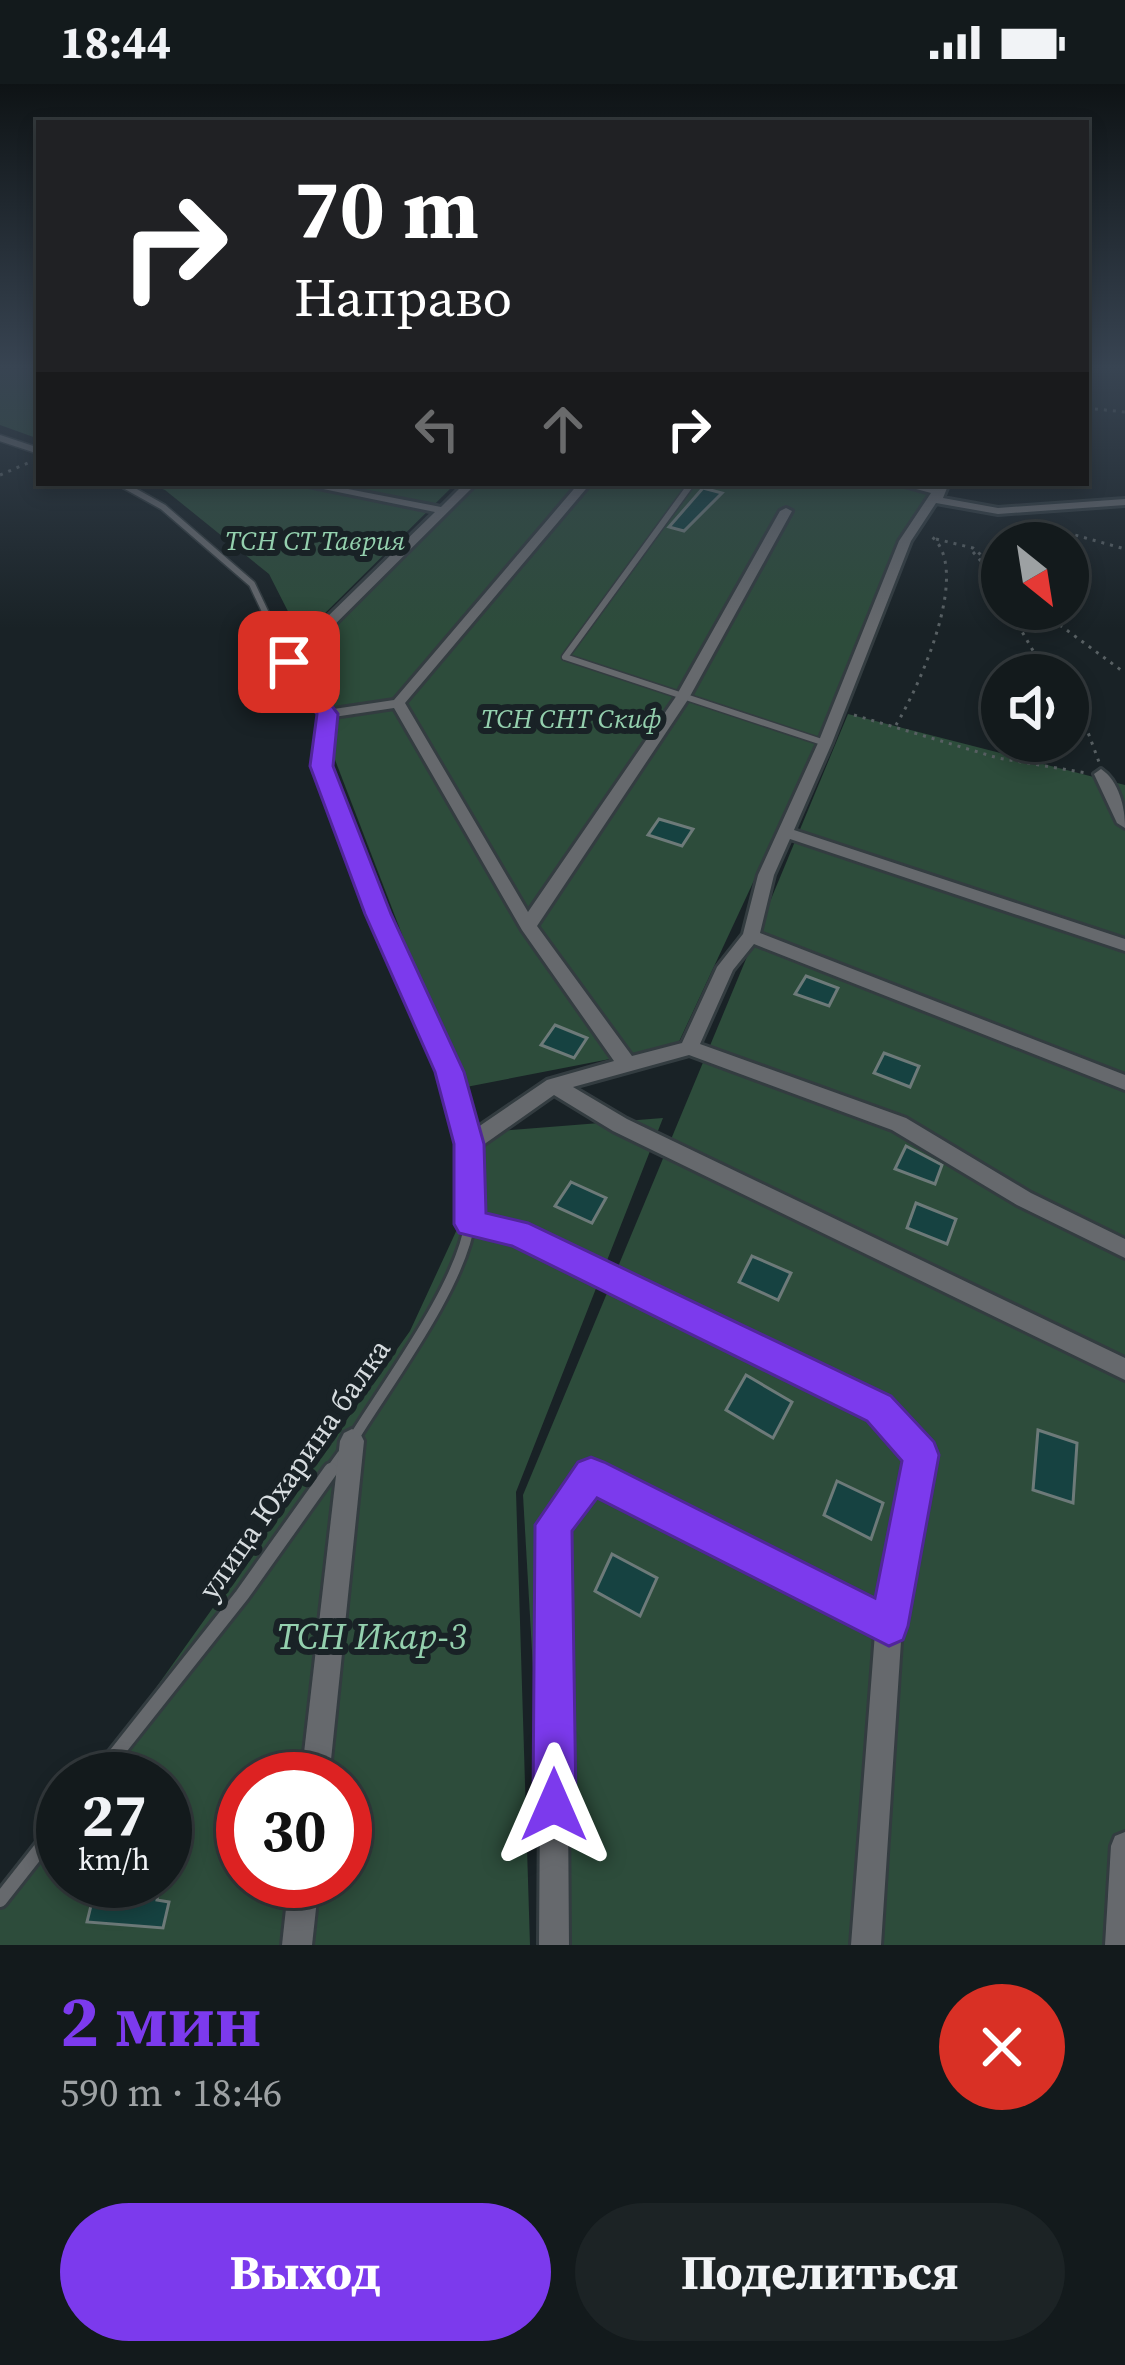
<!DOCTYPE html>
<html lang="ru">
<meta charset="utf-8">
<style>
body{margin:0;font-family:"Source Serif 4",serif;background:#1c2325;color:#f1f3f6;height:100vh;display:flex;flex-direction:column;font-size:45px;white-space:nowrap}
*{box-sizing:border-box;margin:0}
p{font-size:39px;color:#9da1a3}
.icon{flex:none;width:66px;height:66px;fill:none;stroke:currentColor;stroke-width:2;stroke-linecap:round;stroke-linejoin:round}
.map{position:relative;height:1861px;overflow:hidden}
.drawer{display:flex;flex-direction:column;background:#131a1c;flex:1}
.drawer>*{flex:none}
.hud{position:absolute;left:36px;top:36px;width:1053px;height:366px;border-radius:0px;box-shadow:0 6px 18px #0003,0 0 0 3px #32383b;background:#202124;color:#fff;overflow:hidden}
.needle{width:78px;rotate:150deg}
.buttons{position:absolute;left:981px;top:438px;display:grid;gap:24px}
.buttons a{display:grid;place-items:center;width:108px;height:108px;border-radius:50%;background:#131a1c;box-shadow:0 6px 18px #0003,0 0 0 3px #32383b;font-size:60px}
.speed{position:absolute;left:36px;top:1668px;display:flex;gap:24px;font-size:60px;font-weight:700;text-align:center}
.speed>*{display:grid;place-content:center;width:156px;height:156px;border-radius:50%;background:#131a1c;box-shadow:0 6px 18px #0003,0 0 0 3px #32383b;line-height:1}
.speed small{font-size:30px;font-weight:400}
.speed .limit{border:18px solid #d22;background:#fff;color:#111}
.pin{position:absolute;display:grid;place-items:center;width:102px;height:102px;color:#fff;margin:-51px;border-radius:24px;box-shadow:0 6px 18px #0006}
.me{position:absolute;width:132px;margin:-66px;rotate:0deg;stroke-linejoin:round;filter:drop-shadow(0 0 9px #0008)}
.turn{display:flex;align-items:center;gap:42px;height:252px;padding:0 60px;font-size:54px}
.turn .icon{width:156px;height:156px;stroke-width:2.5}
.turn b{display:block;font-size:84px;line-height:102px}
.lanes{display:flex;align-items:center;height:114px;padding:0 60px;background:#0003;justify-content:center;gap:60px;direction:ltr}
.lanes .off{opacity:.35}
.round{display:grid;place-items:center;flex:none;width:126px;height:126px;border-radius:63px;background:#1c2325}
.headline{display:flex;align-items:center;justify-content:space-between;height:204px;padding:0 60px}
h1{font-size:72px;font-weight:700;line-height:90px;color:#7c3aed}
.primary-button{display:flex;gap:24px;margin-top:auto;padding:24px 60px}
.primary-button a{flex:1;height:138px;border-radius:72px;background:#7c3aed;color:#fff;font-size:48px;font-weight:700;line-height:138px;text-align:center}
.primary-button a+a{background:#1c2325;color:#f1f3f6}
.status{display:flex;justify-content:space-between;align-items:center;height:84px;padding:0 60px;background:#131a1c;direction:ltr}
.status svg{height:33px;fill:currentColor}
.map>svg:first-child{display:block}
.green{fill:#2d4c3b;fill-rule:evenodd}
.building{fill:#164241;stroke:#6d7a79;stroke-width:3}
.lines{fill:none;stroke-linecap:round;stroke-linejoin:round}
.lane-far3-casing{stroke:#333c40;stroke-width:9}
.lane-far2-casing{stroke:#333c40;stroke-width:15}
.lane-far1-casing{stroke:#333c40;stroke-width:16}
.lane-casing{stroke:#333c40;stroke-width:20}
.street-casing{stroke:#333c40;stroke-width:6}
.path{stroke:#586063;stroke-width:3;stroke-dasharray:3 6;stroke-linecap:butt}
.lane-far3{stroke:#66696d;stroke-width:6}
.lane-far2{stroke:#66696d;stroke-width:9}
.lane-far1{stroke:#66696d;stroke-width:10}
.lane{stroke:#66696d;stroke-width:14}
.street{fill:#66696d;fill-rule:evenodd}
.route{fill:#7c3aed;stroke:#51269a;stroke-width:3}
.labels{text-anchor:middle;dominant-baseline:central;stroke-width:12;stroke-linejoin:round;paint-order:stroke}
.far-park-label{font-size:27px;font-style:italic;fill:#94d0ae;stroke:#192226}
.street-label{font-size:30px;fill:#d6dcdf;stroke:#192226}
.near-park-label{font-size:36px;font-style:italic;fill:#94d0ae;stroke:#192226}
</style>
<div class="status"><b>18:44</b><svg viewBox="0 0 49 12"><path d="M0 12V9h3v3zM5 12V6h3v6zM10 12V3h3v9zM15 12V0h3v12zM26 1h20v11H26zM47 4h2v5h-2z"/></svg></div>
<div class="map">
<svg width="1125" height="1861" viewBox="0 0 1125 1861">
<rect width="100%" height="100%" fill="#192226"/>
<g class="green">
<path d="M0,285h39v70l-39,-14z"/>
<path d="M147,399h309l-155,154 -32,-63 -104,-84z"/>
<path d="M473,399h466l-262,563 -216,42 -162,-422z"/>
<path d="M848,630l277,71v1160h-576l-26,-450z"/>
<path d="M663,1034l-147,374 14,453h-530v-39l63,-88v63h102v-102h-74l319,-448 49,-106 27,-93zM243,1695h102v102h-102z"/>
</g>
<g class="building">
<path d="M703,404l19,5 -38,38 -15,-4z"/>
<path d="M659,735l34,10 -11,17 -34,-11z"/>
<path d="M806,892l32,12 -9,18 -34,-12z"/>
<path d="M555,941l32,13 -13,20 -33,-13z"/>
<path d="M884,969l35,13 -9,21 -36,-14z"/>
<path d="M906,1062l36,19 -7,19 -40,-15z"/>
<path d="M571,1098l35,16 -14,25 -37,-17z"/>
<path d="M916,1119l40,16 -9,25 -40,-16z"/>
<path d="M752,1172l39,17 -13,27 -39,-18z"/>
<path d="M746,1291l46,27 -19,36 -47,-28z"/>
<path d="M1038,1346l39,13 -4,60 -40,-13z"/>
<path d="M837,1397l46,22 -12,36 -47,-24z"/>
<path d="M612,1470l45,24 -17,38 -45,-25z"/>
<path d="M97,1797h64l-4,19 12,2 -6,26 -76,-6z"/>
</g>
<g class="lines">
<defs>
<g id="lane-far3">
<path d="M0,354l39,13"/>
<path d="M120,399l43,24 89,77 37,78 38,52 -5,52 12,31"/>
<path d="M692,399l-127,174 260,86"/>
</g>
<path id="lane-far2" d="M333,710l123,302"/>
<g id="lane-far1">
<path d="M352,1357c34,-56 110,-156 118,-220 5,-43 -4,-87 -14,-128"/>
<path d="M329,1389l13,-18"/>
</g>
<g id="lane">
<path d="M96,1695l146,-184 89,-125"/>
<path d="M0,1816l63,-80"/>
</g>
<g id="street">
<path d="M294,399h23l124,24 24,-24h12l-183,182 -5,1 -7,-4 2,-3 151,-147z"/>
<path d="M579,399h12l-186,220 123,209 147,-214 105,-187 6,-3 6,3 -103,187 -152,228 95,130 50,-13 35,-76 26,-33 15,-59 60,-132 81,-202 32,-48 -37,-10 41,4 2,-4h12l-6,15 55,10 127,-9v6l-127,9 -62,-11 -25,38 -79,202 -38,87 331,109v12l-335,-112 -16,36 -14,58 365,142v15l-371,-146 -21,26 -33,74 206,74 125,75 94,46v19l-108,-53 -125,-75 -203,-75 -116,32 54,32 498,239v22l-512,-249 -59,-36 -78,55 -7,2 -7,-2 -3,-6 3,-6 85,-58 67,-19 -92,-131 -128,-222 -67,10 -7,-4 7,-4 67,-10z"/>
<path d="M1101,685c18,12 24,38 24,59l-8,-5 -23,-49z"/>
<path d="M470,1131l54,12 363,174 42,46 4,8 -31,171 -21,319h-30l24,-312 -280,-143 -29,39 3,416h-30l3,-420 41,-58 8,-4 8,4 281,140 28,-148 -37,-42 -357,-176 -51,-11 -3,-6 3,-6z"/>
<path d="M352,1345l8,4 4,8 -35,338h-28l39,-338 4,-8z"/>
<path d="M1125,1748v113h-20l6,-99 4,-10z"/>
<path d="M289,1797h30l-7,64h-30z"/>
</g>
</defs>
<use href="#lane-far3" class="lane-far3-casing"/>
<use href="#lane-far2" class="lane-far2-casing"/>
<use href="#lane-far1" class="lane-far1-casing"/>
<use href="#lane" class="lane-casing"/>
<use href="#street" class="street-casing"/>
<g class="path">
<path d="M1086,324l39,4"/>
<path d="M0,391l28,-12"/>
<path d="M1032,439l93,26"/>
<path d="M936,455l37,9 29,25"/>
<path d="M973,468l20,23 9,25"/>
<path d="M1009,525l38,66"/>
<path d="M1038,525l87,64"/>
<path d="M1068,620l18,23 13,35"/>
<path d="M854,631l144,43 89,15"/>
<path d="M896,641c22,-36 80,-161 32,-191"/>
</g>
<use href="#lane-far3" class="lane-far3"/>
<use href="#lane-far2" class="lane-far2"/>
<use href="#lane-far1" class="lane-far1"/>
<use href="#lane" class="lane"/>
<use href="#street" class="street"/>
</g>
<linearGradient id="sky" x2="0" y2="1"><stop stop-color="#0e1315"/><stop offset="0.52" stop-color="#384452"/><stop offset="1" stop-color="#384452" stop-opacity="0"/></linearGradient>
<rect width="1125" height="545" fill="url(#sky)"/>
<path class="route" d="M282,574h14l42,56 -5,52 58,148 73,158 20,72 2,69 42,10 363,173 43,46 5,13 -31,171 -5,14 -14,6 -292,-148 -25,33 4,274 -7,15 -15,7 -15,-7 -6,-15 2,-280 43,-63 13,-5 13,5 271,136 27,-137 -35,-40 -355,-175 -53,-13 -5,-9v-80l-19,-72 -70,-158 -55,-148 7,-52 -38,-52z"/>
<g class="labels">
<g class="far-park-label">
<text x="315" y="456">ТСН СТ Таврия</text>
<text x="571" y="634">ТСН СНТ Скиф</text>
</g>
<g class="street-label">
<text transform="translate(294 1385) rotate(-55)">улица Юхарина балка</text>
</g>
<g class="near-park-label">
<text x="372" y="1552">ТСН Икар-3</text>
</g>
</g>
</svg>
<div class="buttons">
<a><svg class="needle" viewBox="-14 -14 28 28"><path d="M0-13l5 13h-10z" fill="#e53935"/><path d="M0 13l5-13h-10z" fill="#9da1a3"/></svg></a>
<a><svg class="icon" aria-label="sound" viewBox="0 0 24 24"><path d="M4 9h4l5-4v14l-5-4H4zM17 9q2 3 0 6"/></svg></a>
</div>
<div class="speed"><div>27<small>km/h</small></div><div class="limit">30</div></div>
<div class="pin" style="left:289px;top:578px;background:#d93025"><svg class="icon" aria-label="arrive" viewBox="0 0 24 24"><path d="M6 21V4h12l-3 4 3 4H6"/></svg></div>
<svg class="me" style="left:554px;top:1721px" viewBox="-20 -20 40 40"><path d="M0-17L14 15 0 8-14 15z" fill="#7c3aed" stroke="#fff" stroke-width="4"/></svg>
<div class="hud">
<div class="turn"><svg class="icon" aria-label="right" viewBox="0 0 24 24"><path d="M7 20v-9h11M14 6l5 5-5 5"/></svg><div><b>70 m</b>Направо</div></div>
<div class="lanes"><svg class="icon off" aria-label="left" viewBox="0 0 24 24"><path d="M17 20v-9H6M10 6l-5 5 5 5"/></svg><svg class="icon off" aria-label="ahead" viewBox="0 0 24 24"><path d="M12 20V5M6 11l6-6 6 6"/></svg><svg class="icon" aria-label="right" viewBox="0 0 24 24"><path d="M7 20v-9h11M14 6l5 5-5 5"/></svg></div>
</div>
</div>
<section class="drawer">
<div class="headline"><div><h1>2 мин</h1><p>590 m · 18:46</p></div><a class="round" style="background:#d93025;color:#fff"><svg class="icon" aria-label="close" viewBox="0 0 24 24"><path d="M6 6l12 12M18 6L6 18"/></svg></a></div>
<div class="primary-button"><a>Выход</a><a>Поделиться</a></div>
</section>
